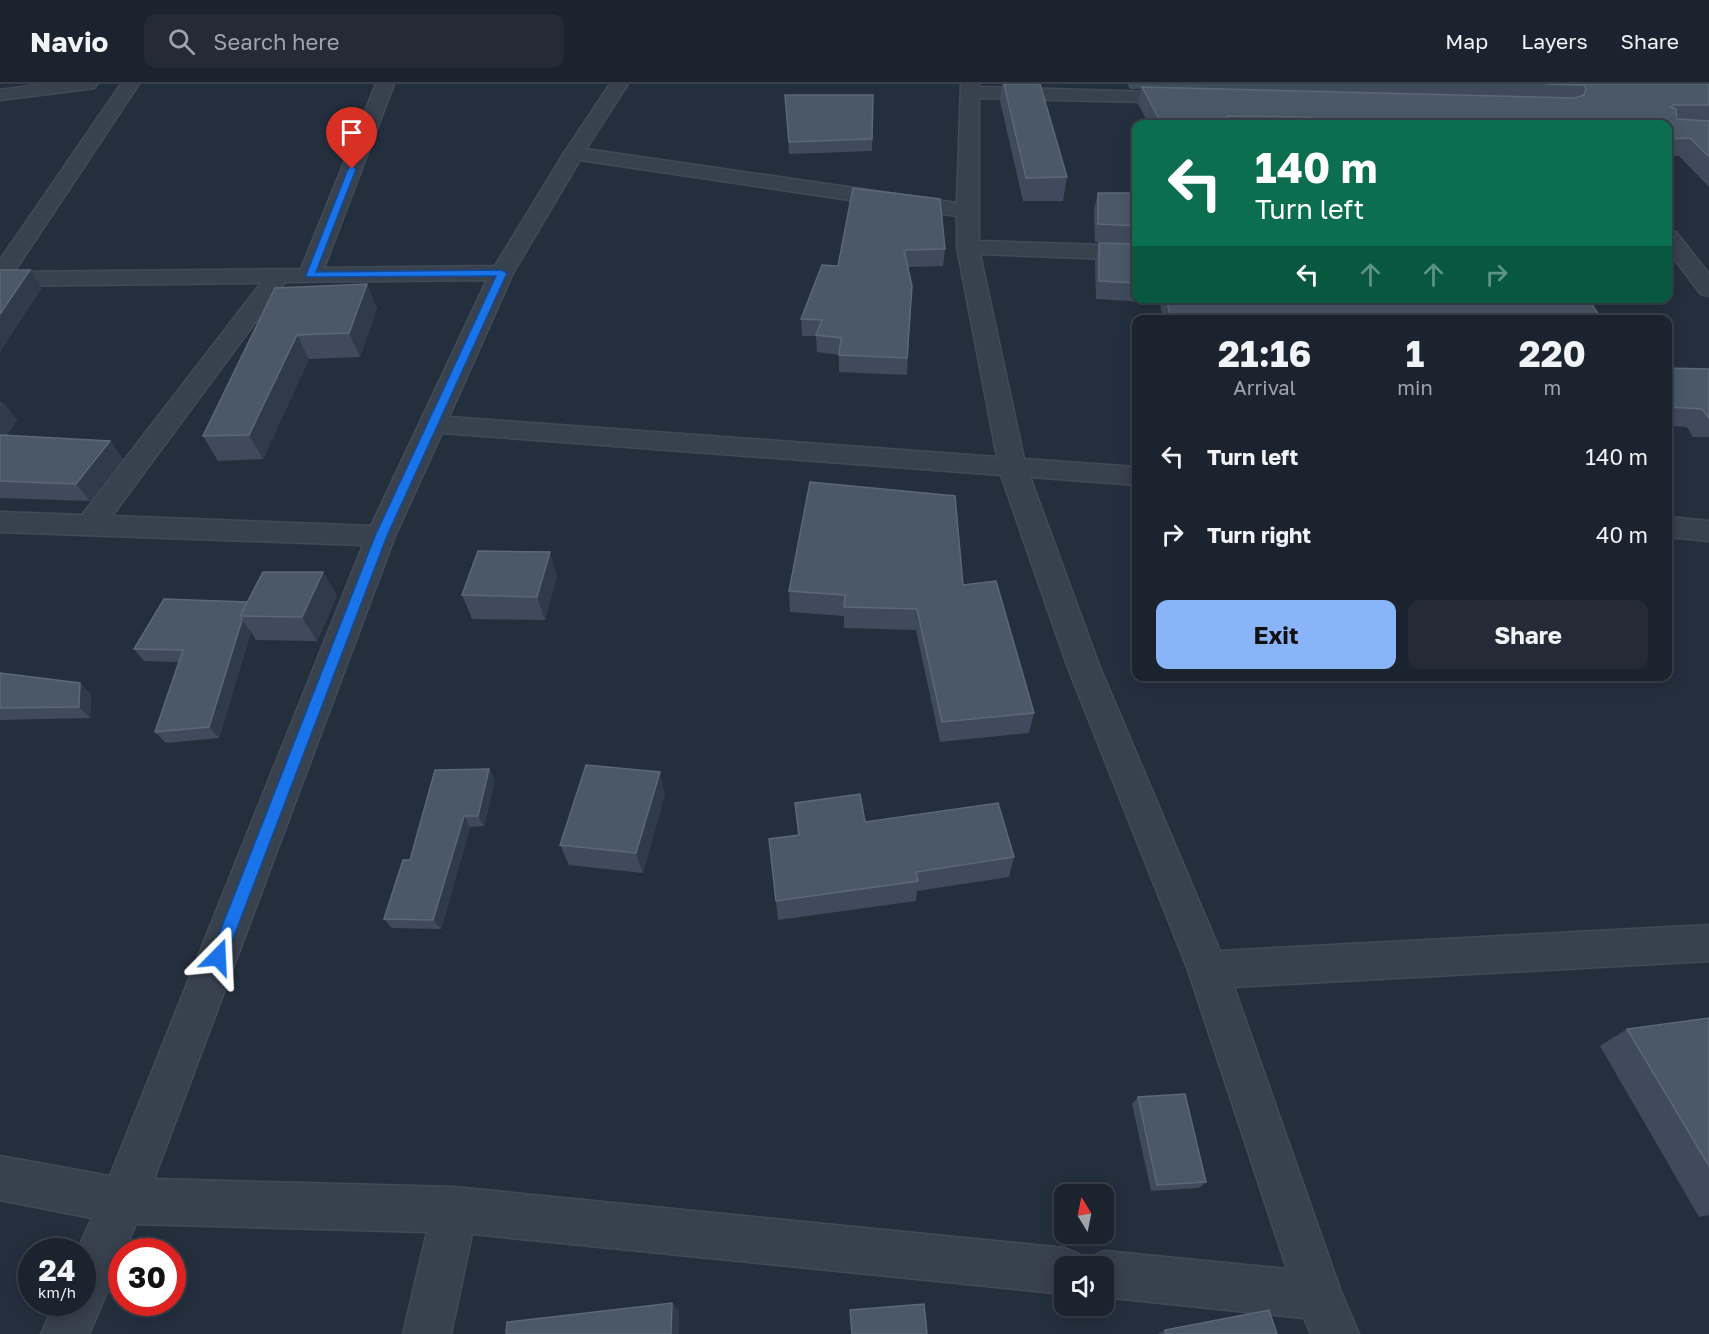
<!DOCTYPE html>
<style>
body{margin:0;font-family:"Golos Text",sans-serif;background:#242b36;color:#f1f3f6;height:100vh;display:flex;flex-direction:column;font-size:22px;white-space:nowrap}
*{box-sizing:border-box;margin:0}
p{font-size:20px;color:#a0a4aa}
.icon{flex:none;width:33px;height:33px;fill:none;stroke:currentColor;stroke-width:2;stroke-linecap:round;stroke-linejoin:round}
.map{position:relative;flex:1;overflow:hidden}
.sheet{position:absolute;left:1132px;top:231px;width:540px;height:366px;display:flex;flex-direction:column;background:#1b232e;border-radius:12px;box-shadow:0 3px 15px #0003,0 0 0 2px #39404a}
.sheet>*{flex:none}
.hud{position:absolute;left:1132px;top:36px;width:540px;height:183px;border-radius:12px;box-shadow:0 3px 15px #0003,0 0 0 2px #39404a;background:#0b6e4f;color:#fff;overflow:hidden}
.needle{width:39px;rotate:350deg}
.fabs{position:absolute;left:1054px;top:1100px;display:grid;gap:12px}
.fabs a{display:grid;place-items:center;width:60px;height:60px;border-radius:12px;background:#1b232e;box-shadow:0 3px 15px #0003,0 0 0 2px #39404a;font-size:30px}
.speed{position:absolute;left:18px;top:1154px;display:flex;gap:12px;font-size:30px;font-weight:700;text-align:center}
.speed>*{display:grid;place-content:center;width:78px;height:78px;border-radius:50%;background:#1b232e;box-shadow:0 3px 15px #0003,0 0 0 2px #39404a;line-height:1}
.speed small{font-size:15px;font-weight:400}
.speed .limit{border:9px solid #d22;background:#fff;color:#111}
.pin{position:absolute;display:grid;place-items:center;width:51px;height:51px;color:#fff;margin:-62px -26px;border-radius:50% 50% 50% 0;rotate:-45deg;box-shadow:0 0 6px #0007}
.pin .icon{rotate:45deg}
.me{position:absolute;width:66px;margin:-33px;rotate:21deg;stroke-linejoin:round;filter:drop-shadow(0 0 4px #0008)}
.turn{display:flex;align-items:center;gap:21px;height:126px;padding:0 24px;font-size:27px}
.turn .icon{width:78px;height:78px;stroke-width:2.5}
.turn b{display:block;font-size:42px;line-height:51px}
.lanes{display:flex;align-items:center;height:57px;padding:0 24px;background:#0003;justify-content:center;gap:30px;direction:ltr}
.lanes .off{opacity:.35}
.eta{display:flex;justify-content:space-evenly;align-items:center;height:102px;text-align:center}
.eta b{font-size:36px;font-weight:700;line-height:42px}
.cta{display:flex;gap:12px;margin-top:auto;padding:12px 24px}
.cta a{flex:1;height:69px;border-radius:12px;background:#8ab4f8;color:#111;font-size:24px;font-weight:700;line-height:69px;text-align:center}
.cta a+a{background:#242b36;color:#f1f3f6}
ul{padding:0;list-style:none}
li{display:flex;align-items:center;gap:18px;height:78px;padding:0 24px}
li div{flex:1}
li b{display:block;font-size:22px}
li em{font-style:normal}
header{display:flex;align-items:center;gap:36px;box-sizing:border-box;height:84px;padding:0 30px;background:#1b232e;border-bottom:2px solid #39404a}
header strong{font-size:28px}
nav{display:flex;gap:33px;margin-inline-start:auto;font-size:21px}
.search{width:420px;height:54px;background:#242b36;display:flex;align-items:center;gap:15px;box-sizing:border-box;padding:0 21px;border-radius:12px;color:#a0a4aa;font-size:22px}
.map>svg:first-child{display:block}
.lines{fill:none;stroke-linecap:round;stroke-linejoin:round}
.minor-casing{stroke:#414a57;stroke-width:3}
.minor{fill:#38414e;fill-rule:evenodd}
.wall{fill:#3f4b5c}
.shaded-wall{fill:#2f3b4b}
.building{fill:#4b5868;stroke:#5c6777;stroke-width:1.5}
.route{fill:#1a73e8;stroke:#114b97;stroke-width:1.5}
</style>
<header>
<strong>Navio</strong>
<div class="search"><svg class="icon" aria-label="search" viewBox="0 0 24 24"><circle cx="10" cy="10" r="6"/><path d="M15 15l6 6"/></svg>Search here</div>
<nav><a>Map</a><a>Layers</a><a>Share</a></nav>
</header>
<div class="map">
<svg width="1709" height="1250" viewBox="0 0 1709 1250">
<rect width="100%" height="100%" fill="#242f3e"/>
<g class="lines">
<defs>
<g id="minor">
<path d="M44,0h53l-3,4 -6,1 -88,11v-10z"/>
<path d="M121,0h18l-125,188 287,-3 75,-185h18l-70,184 171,-2 69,-113 46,-69h18l-42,65 371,54 4,-119h18v3l210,6 3,4 -3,4 -6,2 -204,-5v143l158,5v14l-157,-6 44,205 113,8v18l-107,-8 69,188 121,286 489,-26v36l-475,26 107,305 18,42h-48l-7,-16 -200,-21v-31h-39v28l-593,-60 -21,100h-48l24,-102 -291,-8 -12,27h-2v6l-33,77h-48l14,-32h27v-51h-5l15,-33 -92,-18v-44l110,20 253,-631 -363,-13v-20l82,3 179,-232 -261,3v-26zM580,76l377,56v31l40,210 -548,-40 64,-144zM487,196l-116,246 -259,-10 173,-234zM442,349l559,42 66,190 121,305 99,299 -183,-18 -16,7 -3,5 -4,-8 -16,-7 -611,-61 -300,-8 241,-643z"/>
<path d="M1668,146l8,2 33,42v22l-8,-2 -33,-43z"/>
<path d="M1668,433l41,4v20l-41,-4z"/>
</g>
</defs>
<use href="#minor" class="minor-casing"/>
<use href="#minor" class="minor"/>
</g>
<g class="wall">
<path d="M1002,0h38l27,93 -4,24h-40l-23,-100z"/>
<path d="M1127,0h582v103l-30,-31h-11v-32h-519l-11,-20 3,-15h-11z"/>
<path d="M873,11l-1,56 -83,3 -3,-47z"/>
<path d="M853,104l92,61 -2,17 -35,1 4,19 -5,89 -68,-3v-17l-22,-3 -1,-16h-14l-1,-17 37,-53z"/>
<path d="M1098,109h39v51l-42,-2 -1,-32z"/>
<path d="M1099,159l38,1v54h451l14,22h-439l-3,-17 -64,-4 -1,-38z"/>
<path d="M275,204l102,20 -17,49 -51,2 -46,100 -45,2 -15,-25z"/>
<path d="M1668,284l41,1v68h-16l-6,-10 -19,-1z"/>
<path d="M0,318l17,18 -10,15 103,6 13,18 -33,42 -90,-3z"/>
<path d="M323,488l14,24 -20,45 -61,-1 -5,-8 -32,106 -53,5 -11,-11 24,-70 -35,-1 -10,-12z"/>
<path d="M557,492l-12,44 -73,-1 -10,-24z"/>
<path d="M963,501l71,128 -5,20 -89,9 -24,-112 -72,-2v-12l-54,-4 -1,-21z"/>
<path d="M0,589l80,10 11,12 -1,23 -90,2z"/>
<path d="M489,685l6,11 -11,46 -14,1 -29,102 -49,-1 -8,-9 26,-59z"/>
<path d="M665,710l-22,79 -74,-8 -9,-20z"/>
<path d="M795,719l70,19 149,35 -5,20 -92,14 -1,10 -138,19 -9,-81 29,-4z"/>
<path d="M1709,934v197l-10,2 -99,-171 27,-17z"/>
<path d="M1138,1013l68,85 -7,6 -48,3 -19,-87z"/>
<path d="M1165,1246l2,4h-9z"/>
</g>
<g class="shaded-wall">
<path d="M30,186l12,18 -42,64v-38z"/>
<path d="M367,200l10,24 -17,49 -11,-24z"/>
<path d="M297,251l12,24 -46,100 -14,-24z"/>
<path d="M3,318l14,18 -17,26v-39z"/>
<path d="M110,357l13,18 -33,42 -14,-17z"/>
<path d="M550,468l7,24 -12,44 -8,-23z"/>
<path d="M323,488l14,24 -20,45 -15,-24z"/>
<path d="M242,536l9,12 -32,106 -10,-11z"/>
<path d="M80,599l11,12 -1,23 -11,-11z"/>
<path d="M489,685l6,11 -11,46 -6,-10z"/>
<path d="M660,688l5,22 -22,79 -7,-20z"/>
<path d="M464,732l6,11 -29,102 -8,-9z"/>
<path d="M672,1219l7,7v24h-8z"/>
</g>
<g class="building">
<path d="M1004,0h36l27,93 -41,1z"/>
<path d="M1545,0h164v21h-36l-2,2 5,2 1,10 32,2v36l-19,-19 -22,1v-15h-350l-8,-7 -83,-1 3,8h-68l-20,-37 433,11 9,-3 2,-6 -2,-4z"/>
<path d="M785,11h88l-1,44 -83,3z"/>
<path d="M853,104l87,11 5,50 -41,1 8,36 -5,72 -68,-3 2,-17 -25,-3 6,-15 -21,-1 21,-54 16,1z"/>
<path d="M1098,109h39v33l-39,-2z"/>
<path d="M1099,159l38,1v39l-38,-2z"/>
<path d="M0,186h30l-30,44z"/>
<path d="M367,200l-18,49 -52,2 -48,100 -46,1 72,-148z"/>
<path d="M1167,214h421l14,22h-432z"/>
<path d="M1668,284l41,1v49l-7,-9 -34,-2z"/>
<path d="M0,351l110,6 -34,43 -76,-3z"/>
<path d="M810,398l145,14 8,89 33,-4 38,132 -92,9 -25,-113 -73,-2 1,-12 -56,-4z"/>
<path d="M478,467l72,1 -13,45 -75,-2z"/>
<path d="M263,488h60l-21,45 -62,-1z"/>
<path d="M164,515l83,3 -7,14 2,4 -33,107 -54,5 28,-82 -49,-1z"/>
<path d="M0,589l80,10 -1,24 -79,1z"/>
<path d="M586,681l74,7 -24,81 -76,-8z"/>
<path d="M489,685l-11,47h-14l-31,104 -49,-1 19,-59h7l25,-90z"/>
<path d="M860,710l5,28 133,-19 16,54 -98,15 2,9 -142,20 -7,-62 30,-4 -4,-32z"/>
<path d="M1709,934v148l-82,-137z"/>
<path d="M1185,1010l21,88 -49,3 -19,-88z"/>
<path d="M672,1219l-1,31h-165l1,-12z"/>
<path d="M924,1220l3,30h-75l-2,-24z"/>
<path d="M1269,1226l8,24h-110l-2,-4z"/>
</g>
<path class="route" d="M352,82l4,3 -40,103 186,-2 5,3 -120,263 -161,421 -3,6 -5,2 -6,-2 -2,-6 165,-421 121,-260 -189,1 -1,-2 42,-106z"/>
</svg>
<div class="fabs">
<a><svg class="needle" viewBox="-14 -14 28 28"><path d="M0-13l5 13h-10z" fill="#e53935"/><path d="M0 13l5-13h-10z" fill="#a0a4aa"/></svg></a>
<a><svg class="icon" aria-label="sound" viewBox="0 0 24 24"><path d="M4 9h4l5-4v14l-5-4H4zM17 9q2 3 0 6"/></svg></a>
</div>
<div class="speed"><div>24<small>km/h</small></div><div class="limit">30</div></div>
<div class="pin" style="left:352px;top:85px;background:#d93025"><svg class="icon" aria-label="arrive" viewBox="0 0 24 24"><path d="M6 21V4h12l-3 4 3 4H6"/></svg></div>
<svg class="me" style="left:218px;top:873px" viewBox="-20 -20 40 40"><path d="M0-17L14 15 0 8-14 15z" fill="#1a73e8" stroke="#fff" stroke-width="4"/></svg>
<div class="hud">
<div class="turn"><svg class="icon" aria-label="left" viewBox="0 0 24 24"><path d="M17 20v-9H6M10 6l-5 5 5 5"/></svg><div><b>140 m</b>Turn left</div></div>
<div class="lanes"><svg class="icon" aria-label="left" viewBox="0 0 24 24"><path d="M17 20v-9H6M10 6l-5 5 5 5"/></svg><svg class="icon off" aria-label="ahead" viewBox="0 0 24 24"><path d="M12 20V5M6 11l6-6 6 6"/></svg><svg class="icon off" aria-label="ahead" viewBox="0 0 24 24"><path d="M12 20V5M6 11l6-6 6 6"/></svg><svg class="icon off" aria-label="right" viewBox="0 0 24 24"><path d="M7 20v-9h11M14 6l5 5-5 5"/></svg></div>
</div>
<section class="sheet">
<div class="eta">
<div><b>21:16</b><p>Arrival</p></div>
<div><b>1</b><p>min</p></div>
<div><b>220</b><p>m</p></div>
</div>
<ul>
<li><svg class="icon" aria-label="left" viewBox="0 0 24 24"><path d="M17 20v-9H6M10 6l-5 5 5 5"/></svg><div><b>Turn left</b></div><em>140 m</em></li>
<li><svg class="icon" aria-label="right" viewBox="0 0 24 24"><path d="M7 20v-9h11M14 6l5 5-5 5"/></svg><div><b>Turn right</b></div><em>40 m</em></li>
</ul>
<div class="cta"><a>Exit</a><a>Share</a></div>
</section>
</div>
